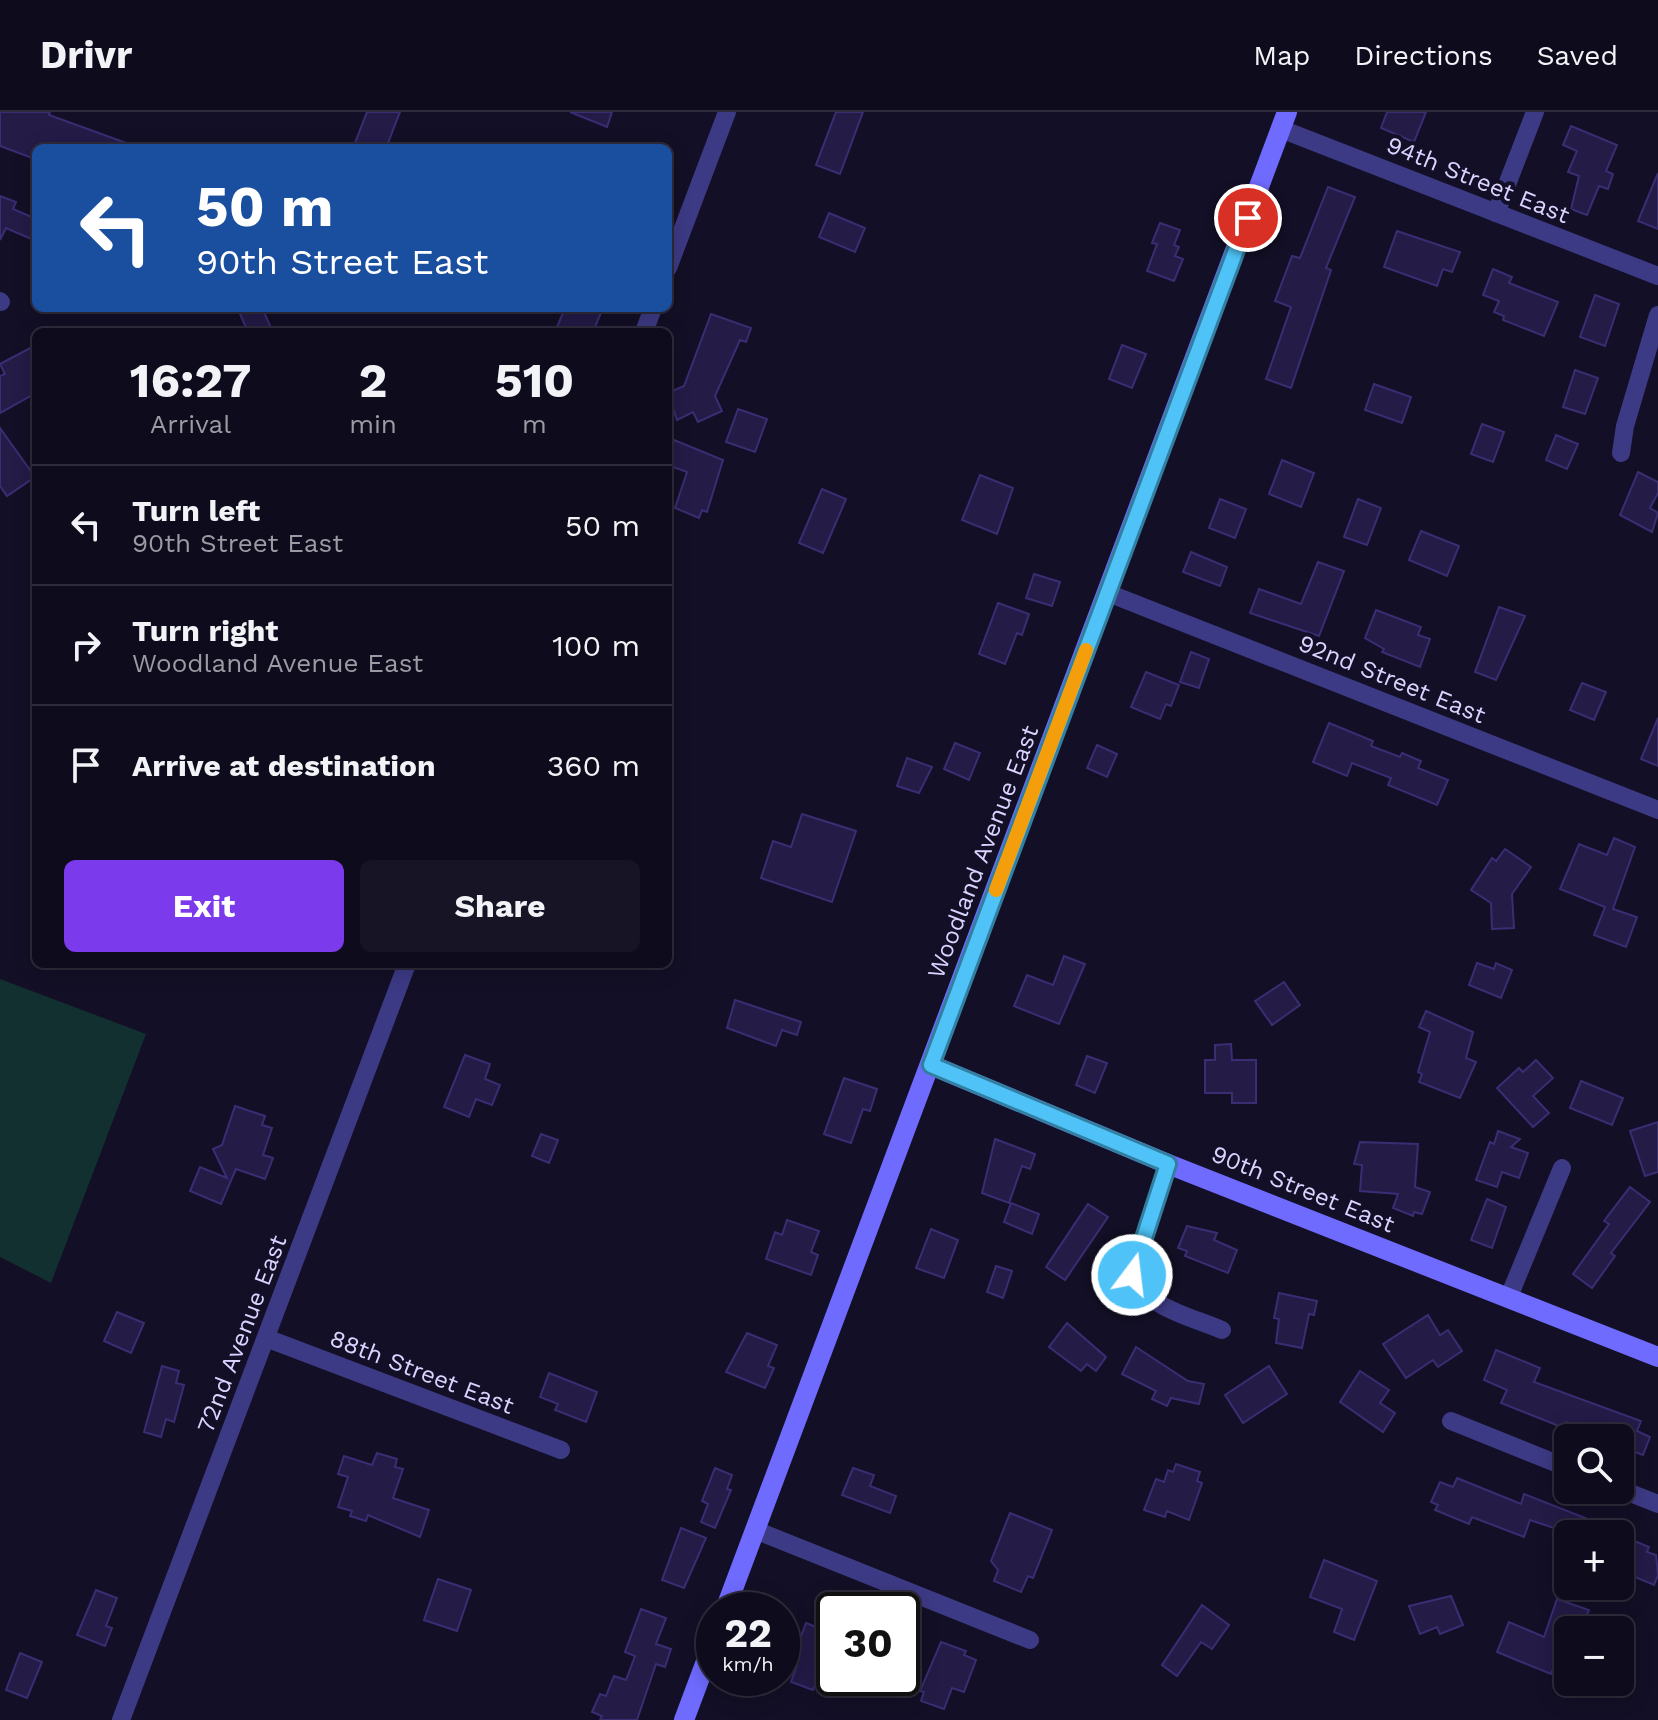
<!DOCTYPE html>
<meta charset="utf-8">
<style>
body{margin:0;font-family:"Work Sans",sans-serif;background:#171425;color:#f1f3f6;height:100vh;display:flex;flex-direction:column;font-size:30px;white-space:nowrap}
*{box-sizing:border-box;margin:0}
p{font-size:26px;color:#9b9ba3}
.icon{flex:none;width:44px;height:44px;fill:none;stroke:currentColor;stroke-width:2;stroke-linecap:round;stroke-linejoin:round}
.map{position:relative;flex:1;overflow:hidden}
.sheet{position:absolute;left:32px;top:216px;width:640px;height:640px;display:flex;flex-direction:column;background:#0e0b1c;border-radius:12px;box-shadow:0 4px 20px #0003,0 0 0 2px #2e2b3b}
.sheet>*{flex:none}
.top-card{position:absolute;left:32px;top:32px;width:640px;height:168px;border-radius:12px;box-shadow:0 4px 20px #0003,0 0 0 2px #2e2b3b;background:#1a4fa0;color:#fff;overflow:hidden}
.fabs{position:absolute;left:1554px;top:1312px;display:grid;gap:16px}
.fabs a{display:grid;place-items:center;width:80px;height:80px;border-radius:12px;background:#0e0b1c;box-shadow:0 4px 20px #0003,0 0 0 2px #2e2b3b;font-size:40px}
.speed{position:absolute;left:696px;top:1480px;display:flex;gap:16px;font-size:40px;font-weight:700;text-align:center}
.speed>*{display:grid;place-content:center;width:104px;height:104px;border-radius:50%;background:#0e0b1c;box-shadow:0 4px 20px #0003,0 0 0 2px #2e2b3b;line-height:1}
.speed small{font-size:20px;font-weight:400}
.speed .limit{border:4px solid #111;border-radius:12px;background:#fff;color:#111}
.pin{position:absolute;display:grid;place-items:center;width:68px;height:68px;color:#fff;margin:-34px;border:4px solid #fff;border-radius:50%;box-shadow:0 2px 8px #0007}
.me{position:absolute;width:88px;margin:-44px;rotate:15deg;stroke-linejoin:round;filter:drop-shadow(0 0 6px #0008)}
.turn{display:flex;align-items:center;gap:28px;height:168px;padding:0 32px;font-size:36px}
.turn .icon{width:104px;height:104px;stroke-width:2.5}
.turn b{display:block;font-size:56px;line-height:68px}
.eta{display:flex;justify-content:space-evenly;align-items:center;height:136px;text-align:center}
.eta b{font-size:48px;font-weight:700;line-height:56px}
.button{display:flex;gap:16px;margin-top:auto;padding:16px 32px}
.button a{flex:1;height:92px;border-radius:12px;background:#7c3aed;color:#fff;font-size:32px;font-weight:700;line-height:92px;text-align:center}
.button a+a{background:#171425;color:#f1f3f6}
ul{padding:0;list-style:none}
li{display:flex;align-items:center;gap:24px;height:120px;padding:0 32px;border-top:2px solid #2e2b3b}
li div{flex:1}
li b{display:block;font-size:30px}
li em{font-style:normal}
header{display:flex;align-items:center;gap:48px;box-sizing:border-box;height:112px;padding:0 40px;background:#0e0b1c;border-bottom:2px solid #2e2b3b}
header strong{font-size:38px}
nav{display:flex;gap:44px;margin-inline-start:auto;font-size:28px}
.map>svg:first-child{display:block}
.green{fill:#12302f}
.building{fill:#241b47;stroke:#3b2d73;stroke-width:2}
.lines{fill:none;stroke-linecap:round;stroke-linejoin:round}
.street{stroke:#3d3a85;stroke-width:18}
.secondary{stroke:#6f6bff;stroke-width:20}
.route-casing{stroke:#337fa1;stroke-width:20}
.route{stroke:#4fc3f7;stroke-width:14}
.slow{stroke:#f59e0b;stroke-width:14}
.labels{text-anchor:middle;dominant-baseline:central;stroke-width:8;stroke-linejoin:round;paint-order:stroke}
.street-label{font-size:24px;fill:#d9d4ff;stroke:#130f26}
</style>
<header>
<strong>Drivr</strong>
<nav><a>Map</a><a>Directions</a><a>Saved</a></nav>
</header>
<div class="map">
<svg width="1658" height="1608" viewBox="0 0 1658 1608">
<rect width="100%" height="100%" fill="#130f26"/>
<path class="green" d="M0,867l146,55 -95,249 -51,-26z"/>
<g class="building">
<path d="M0,0h50l-1,3 91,33h-104l-4,10 -32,-12z"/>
<path d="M367,0h33l-14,36h-33z"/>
<path d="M570,0h42l-5,15z"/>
<path d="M836,0h27l-23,62 -24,-9z"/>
<path d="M1387,0h39l-12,30 -33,-14z"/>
<path d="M1571,14l46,19 -11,26 7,3 -5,15 -9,-3 -12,29 -16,-6 8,-33 -11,-4 9,-21 -14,-6z"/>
<path d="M1658,61v56l-20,-8z"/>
<path d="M1328,75l27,10 -29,71 5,2 -40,118 -25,-9 25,-72 -16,-6 17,-45 8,2z"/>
<path d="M0,84l16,6 -3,7 23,10v22l-30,-13 -6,12z"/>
<path d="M829,101l36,15 -10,24 -36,-15z"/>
<path d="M1160,111l20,7 -6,15 5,2 -4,9 8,3 -9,22 -27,-10 10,-27 -5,-1z"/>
<path d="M1397,119l63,21 -8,20 -9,-3 -6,17 -53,-19z"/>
<path d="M1493,157l19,8 -3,6 49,19 -14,34 -41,-16 1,-4 -10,-4 5,-11 -16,-6z"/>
<path d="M1595,183l24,9 -14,42 -25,-9z"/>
<path d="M253,196h9l11,24h-25l-8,-18z"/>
<path d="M565,196h38l-10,24h-38z"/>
<path d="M711,202l40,14 -5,14 -6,-2 -25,56 7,15 -24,11 -5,-10 -16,8 -9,-27 16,-7z"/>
<path d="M36,233v48l-36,20v-37l5,-2 -5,-10z"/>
<path d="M1122,233l24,9 -14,34 -23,-9z"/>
<path d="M1575,258l23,8 -13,36 -22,-7z"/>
<path d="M1374,272l37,13 -9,26 -37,-13z"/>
<path d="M738,297l29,10 -12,33 -29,-10z"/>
<path d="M1482,312l22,8 -11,30 -22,-8z"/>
<path d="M0,316l35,49 -28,19 -7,-10z"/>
<path d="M1556,323l22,9 -11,25 -21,-9z"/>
<path d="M674,328l49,20 -16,52 -5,-2 -3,8 -24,-10 12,-36 -19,-7z"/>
<path d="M1282,348l32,13 -13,34 -32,-13z"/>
<path d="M1638,360l20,10v11l-8,15 8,5 -6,19 -32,-17z"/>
<path d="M980,363l33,13 -16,46 -35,-14z"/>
<path d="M822,377l24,10 -23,54 -24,-10z"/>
<path d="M1220,387l26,10 -11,29 -26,-10z"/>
<path d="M1358,387l23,9 -14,37 -23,-8z"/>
<path d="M1421,419l38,15 -12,30 -38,-16z"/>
<path d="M1191,440l36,15 -7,19 -37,-14z"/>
<path d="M1318,450l26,9 -25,65 -69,-23 9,-24 42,15z"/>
<path d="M1034,462l26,8 -8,24 -26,-8z"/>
<path d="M998,491l31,11 -7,21 -5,-2 -12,31 -26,-10z"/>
<path d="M1499,495l26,9 -29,64 -21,-8z"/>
<path d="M1376,498l45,17 -3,8 12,4 -10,28 -38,-15 2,-3 -19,-11z"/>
<path d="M1191,540l18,7 -10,29 -19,-6z"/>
<path d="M1146,560l33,13 -8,21 -5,-2 -6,15 -29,-12z"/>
<path d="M1582,571l24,9 -12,28 -24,-10z"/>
<path d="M1658,606v48l-17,-7z"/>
<path d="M1329,611l44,18 -2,5 29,11 2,-4 19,8 -3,7 30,12 -11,25 -49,-20 3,-7 -39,-15 -5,13 -34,-14z"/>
<path d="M955,631l25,10 -11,27 -25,-11z"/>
<path d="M1097,633l20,9 -10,23 -20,-9z"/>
<path d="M907,646l25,9 -13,26 -22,-7z"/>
<path d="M802,702l54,17 -24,71 -71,-24 12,-37 18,6z"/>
<path d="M1614,726l21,9 -22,62 24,8 -11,30 -32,-12 11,-28 -45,-18 19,-45 28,11z"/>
<path d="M1505,737l26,18 -19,27 2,34 -22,1 -1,-26 -20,-13 21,-32 4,3z"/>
<path d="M1064,844l21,8 -26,60 -45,-18 13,-31 26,10z"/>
<path d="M1477,851l17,6 2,-6 16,7 -11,28 -32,-13z"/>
<path d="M1284,870l16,23 -28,20 -17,-24z"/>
<path d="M735,888l66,22 -4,13 -15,-5 -6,16 -49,-18z"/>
<path d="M1426,899l47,21 -7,26 10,4 -16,36 -41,-16 3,-8 -4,-2 12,-40 -11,-5z"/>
<path d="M1231,932l1,16h24v43h-24v-10h-27v-33h10v-15z"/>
<path d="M465,943l25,9 -5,15 15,6 -8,20 -16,-6 -7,18 -25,-10z"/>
<path d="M1087,944l20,7 -12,30 -19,-8z"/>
<path d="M1536,948l17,18 -20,18 16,17 -16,14 -36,-39 22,-20 4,4z"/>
<path d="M844,966l33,11 -7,22 -7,-2 -12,34 -27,-9z"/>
<path d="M1581,969l42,17 -11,27 -42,-17z"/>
<path d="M235,994l30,10 -3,9 10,3 -9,27 10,3 -8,21 -29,-10 -15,35 -31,-13 10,-24 27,11 -14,-29 9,-4z"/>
<path d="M1658,1010v50l-13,4 -15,-45z"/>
<path d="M1498,1019l22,8 -9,8 17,6 -9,25 -17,-6 -5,15 -21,-7 14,-38 4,2z"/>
<path d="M541,1022l17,6 -9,23 -17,-7z"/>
<path d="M995,1027l40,15 -5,15 -8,-3 -13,37 -27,-10z"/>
<path d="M1360,1030l58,2 -3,43 15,5 -8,22 -8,-2 -1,4 -20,-8 5,-14 -38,-3 2,-26 -8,-1z"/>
<path d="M1630,1075l20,15 -39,51 4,3 -23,32 -19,-14 36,-50 -5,-3z"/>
<path d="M1487,1087l19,8 -14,41 -21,-8z"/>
<path d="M1011,1091l28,11 -7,20 -28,-12z"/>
<path d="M1088,1092l20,13 -43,63 -19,-13z"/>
<path d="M787,1108l32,11 -8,21 7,3 -7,20 -45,-16 9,-27 7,3z"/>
<path d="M1187,1114l30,7 -3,7 23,10 -9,23 -43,-17 2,-5 -9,-3z"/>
<path d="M931,1117l27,11 -14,38 -28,-10z"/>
<path d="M996,1154l16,5 -9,27 -16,-6z"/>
<path d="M1279,1181l38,8 -3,14 -5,-1 -7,34 -26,-5 3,-24 -5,-1z"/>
<path d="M117,1200l27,11 -13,30 -27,-12z"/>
<path d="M1428,1203l12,20 8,-5 14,21 -24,16 -5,-7 -27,18 -23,-34z"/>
<path d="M1067,1211l39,34 -10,14 -9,-7 -6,7 -32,-24z"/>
<path d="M747,1221l30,12 -9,21 6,2 -9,20 -39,-16z"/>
<path d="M1136,1235l52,34 16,3 -5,20 -28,-6 -4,8 -15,-7 4,-8 -34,-17z"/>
<path d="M1496,1238l44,18 -6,14 107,39 -4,10 13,6 -7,18 -8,-3 -2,4 -13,-5v-13l-37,-15 -2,5 -15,-6 -2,6 -63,-25 6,-13 -23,-10z"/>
<path d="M162,1254l17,5 -3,12 8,2 -10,37 -8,-3 -5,18 -17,-5z"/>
<path d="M1269,1254l18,28 -44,29 -18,-28z"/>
<path d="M1360,1259l29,19 -9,13 15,10 -12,19 -43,-30z"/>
<path d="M549,1261l48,19 -11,30 -31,-12 3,-6 -18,-7z"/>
<path d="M377,1341l20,6 -2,8 8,2 -10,29 36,12 -9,27 -52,-22 -2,6 -16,-5 2,-5 -14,-4 10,-30 -10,-3 6,-18 28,9z"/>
<path d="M1176,1352l24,8 -3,9 5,2 -13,37 -22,-9 -2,6 -21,-7 12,-31 8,3 4,-12 5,2z"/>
<path d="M715,1356l17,7 -5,14 4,1 -16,38 -14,-6 7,-18 -6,-3z"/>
<path d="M853,1356l21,7 -4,11 26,10 -6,17 -48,-18z"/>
<path d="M1457,1366l64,26 3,-10 69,27 -5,13h-16l-42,-14 -6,17 -52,-20 -3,7 -34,-14 3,-5 -7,-3 9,-20 13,5z"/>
<path d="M1010,1401l42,17 -19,48 -5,-2 -7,16 -27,-11 4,-11 -7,-9z"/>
<path d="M681,1416l25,10 -22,50 -22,-8z"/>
<path d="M1620,1423l29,12 -2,5 9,3 2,20 -4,10 -31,-13 4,-9 -7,-3z"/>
<path d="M1324,1448l53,21 -23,59 -20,-8 8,-23 -32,-12z"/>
<path d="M438,1467l33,11 -14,41 -33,-11z"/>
<path d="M96,1478l21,8 -11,28 6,2 -7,18 -28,-11z"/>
<path d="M1451,1484l12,29 -23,9 -3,-7 -17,7 -11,-28z"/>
<path d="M1557,1487l32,11 -8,20 -10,-4 -3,4 -17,44 -54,-22 12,-30 35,15z"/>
<path d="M1202,1493l27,20 -17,24 -11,-7 -24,34 -15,-11z"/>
<path d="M641,1497l25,9 -10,26 15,5 -6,18 -9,-3 -19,56h-37l2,-4 -10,-4 8,-18 6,2 8,-20 12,4 9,-24 -10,-4z"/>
<path d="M806,1511l28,11v22l-7,-3 -14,37 -22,-8 6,-17 -6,-2z"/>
<path d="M941,1530l25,9 -2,4 12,5 -12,32 -12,-4 -8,21 -23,-8 3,-9 -4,-1z"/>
<path d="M20,1541l22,9 -15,36 -21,-8z"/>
</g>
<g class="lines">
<g class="street">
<path d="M1281,17l377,147"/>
<path d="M1496,101l39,-101"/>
<path d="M668,156l59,-156"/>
<path d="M0,189l1,1"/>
<path d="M644,220l9,-24"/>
<path d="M1621,341l4,-27 33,-111"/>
<path d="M1108,481l550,217"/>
<path d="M1168,1052l-36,111c16,33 57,41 90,55"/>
<path d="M1508,1187l54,-131"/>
<path d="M266,1226l295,112"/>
<path d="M1451,1309l117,47"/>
<path d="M1620,1377l38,15"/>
<path d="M755,1418l275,110"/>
<path d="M121,1608l286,-756"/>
</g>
<g class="secondary">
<path d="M931,953l237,99 490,193"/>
<path d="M725,1498l562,-1498"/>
<path d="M684,1608l30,-80"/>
</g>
</g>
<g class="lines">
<defs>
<path id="route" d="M1132,1163l36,-111 -237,-99 317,-847"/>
</defs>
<use href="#route" class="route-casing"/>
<use href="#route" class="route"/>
<path class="slow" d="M996,778l90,-240"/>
</g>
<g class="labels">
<g class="street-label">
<text transform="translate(1478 68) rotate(22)">94th Street East</text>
<text transform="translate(1392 567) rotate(22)">92nd Street East</text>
<text transform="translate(983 740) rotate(-69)">Woodland Avenue East</text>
<text transform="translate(1303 1077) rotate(22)">90th Street East</text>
<text transform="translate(242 1222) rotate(-69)">72nd Avenue East</text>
<text transform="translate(422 1260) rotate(21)">88th Street East</text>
</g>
</g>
</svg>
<div class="fabs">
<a><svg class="icon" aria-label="search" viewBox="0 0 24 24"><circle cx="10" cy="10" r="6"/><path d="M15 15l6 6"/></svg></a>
<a>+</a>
<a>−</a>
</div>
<div class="speed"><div>22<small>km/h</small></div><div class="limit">30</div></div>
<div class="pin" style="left:1248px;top:106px;background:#d93025"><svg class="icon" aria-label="arrive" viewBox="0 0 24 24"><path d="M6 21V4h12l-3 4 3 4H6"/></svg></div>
<svg class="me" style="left:1132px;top:1163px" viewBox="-20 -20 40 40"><circle r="17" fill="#4fc3f7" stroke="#fff" stroke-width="3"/><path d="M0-11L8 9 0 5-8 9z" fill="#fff"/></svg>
<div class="top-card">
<div class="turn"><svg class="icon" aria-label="left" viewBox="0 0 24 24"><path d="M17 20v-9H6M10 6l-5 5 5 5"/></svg><div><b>50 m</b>90th Street East</div></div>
</div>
<section class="sheet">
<div class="eta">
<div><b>16:27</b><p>Arrival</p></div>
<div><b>2</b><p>min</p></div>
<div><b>510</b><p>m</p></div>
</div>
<ul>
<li><svg class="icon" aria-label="left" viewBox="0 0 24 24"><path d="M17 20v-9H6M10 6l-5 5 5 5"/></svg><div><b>Turn left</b><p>90th Street East</p></div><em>50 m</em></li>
<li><svg class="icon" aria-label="right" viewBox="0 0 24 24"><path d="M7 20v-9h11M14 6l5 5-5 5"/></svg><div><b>Turn right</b><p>Woodland Avenue East</p></div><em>100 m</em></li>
<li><svg class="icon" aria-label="arrive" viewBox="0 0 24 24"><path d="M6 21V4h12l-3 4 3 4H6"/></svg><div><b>Arrive at destination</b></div><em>360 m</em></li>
</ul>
<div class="button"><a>Exit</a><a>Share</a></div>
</section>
</div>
